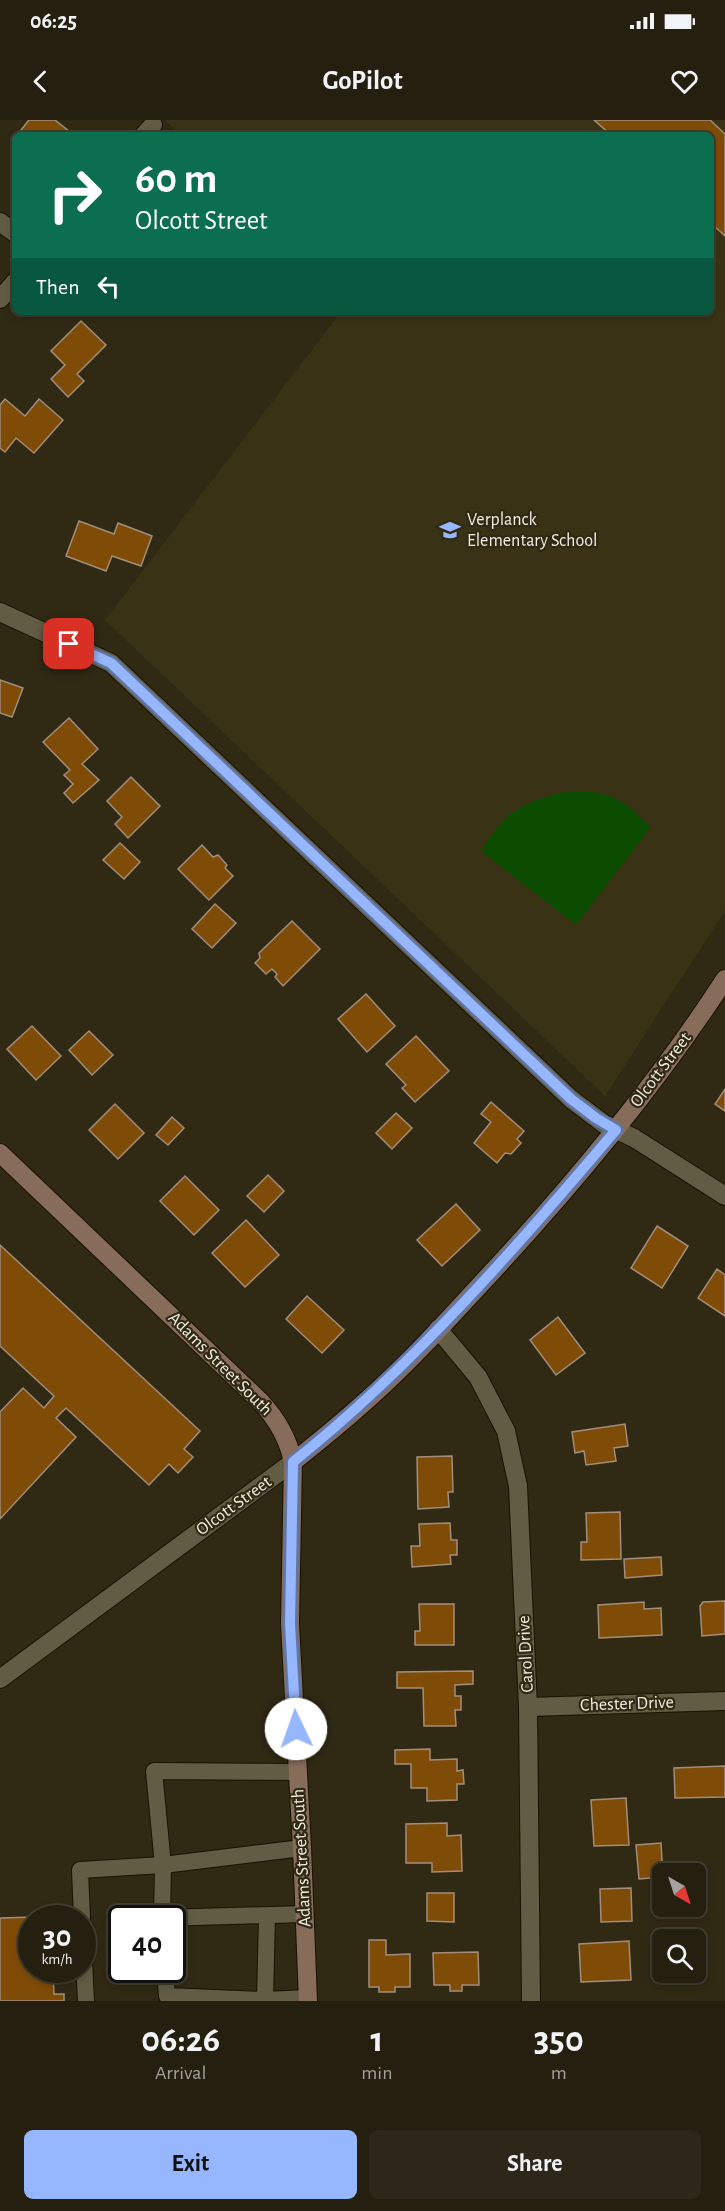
<!DOCTYPE html>
<style>
body{margin:0;font-family:"Alegreya Sans",sans-serif;background:#2c2718;color:#f1f3f6;height:100vh;display:flex;flex-direction:column;font-size:22px;white-space:nowrap}
*{box-sizing:border-box;margin:0}
p{font-size:20px;color:#a3a29e}
.icon{flex:none;width:33px;height:33px;fill:none;stroke:currentColor;stroke-width:2;stroke-linecap:round;stroke-linejoin:round}
.map{position:relative;height:1881px;overflow:hidden}
.side{display:flex;flex-direction:column;background:#241f0f;flex:1}
.side>*{flex:none}
.guide{position:absolute;left:12px;top:12px;width:702px;height:183px;border-radius:9px;box-shadow:0 3px 9px #0003,0 0 0 2px #413d2f;background:#0b6e4f;color:#fff;overflow:hidden}
.needle{width:39px;rotate:141deg}
.tools{position:absolute;left:652px;top:1743px;display:grid;gap:12px}
.tools a{display:grid;place-items:center;width:54px;height:54px;border-radius:9px;background:#241f0f;box-shadow:0 3px 9px #0003,0 0 0 2px #413d2f;font-size:30px}
.speed{position:absolute;left:18px;top:1785px;display:flex;gap:12px;font-size:30px;font-weight:700;text-align:center}
.speed>*{display:grid;place-content:center;width:78px;height:78px;border-radius:50%;background:#241f0f;box-shadow:0 3px 9px #0003,0 0 0 2px #413d2f;line-height:1}
.speed small{font-size:15px;font-weight:400}
.speed .limit{border:3px solid #111;border-radius:9px;background:#fff;color:#111}
.pin{position:absolute;display:grid;place-items:center;width:51px;height:51px;color:#fff;margin:-26px;border-radius:12px;box-shadow:0 3px 9px #0006}
.me{position:absolute;width:66px;margin:-33px;rotate:357deg;stroke-linejoin:round;filter:drop-shadow(0 0 4px #0008)}
.turn{display:flex;align-items:center;gap:21px;height:126px;padding:0 24px;font-size:27px}
.turn .icon{width:78px;height:78px;stroke-width:2.5}
.turn b{display:block;font-size:42px;line-height:51px}
.then{display:flex;align-items:center;height:57px;padding:0 24px;background:#0003;gap:12px;font-size:22px}
.eta{display:flex;justify-content:space-evenly;align-items:center;height:102px;text-align:center}
.eta b{font-size:36px;font-weight:600;line-height:42px}
.button{display:flex;gap:12px;margin-top:auto;padding:12px 24px}
.button a{flex:1;height:69px;border-radius:9px;background:#96b6fd;color:#111;font-size:24px;font-weight:600;line-height:69px;text-align:center}
.button a+a{background:#2c2718;color:#f1f3f6}
.status{display:flex;justify-content:space-between;align-items:center;height:42px;padding:0 30px;background:#241f0f;direction:ltr}
.status svg{height:16px;fill:currentColor}
header{display:flex;justify-content:space-between;align-items:center;height:78px;padding:0 24px;background:#241f0f;font-size:27px;font-weight:600}
.map>svg:first-child{display:block}
.built{fill:#3a3214}
.green{fill:#0c4c00}
.building{fill:#7f4c08;stroke:#a28d7b;stroke-width:1.5}
.lines{fill:none;stroke-linecap:round;stroke-linejoin:round}
.lane-casing{stroke:#181200;stroke-width:18}
.street-casing{stroke:#181200;stroke-width:20}
.secondary-casing{stroke:#181200;stroke-width:20}
.lane{stroke:#635c44;stroke-width:16}
.street{stroke:#635c44;stroke-width:18}
.secondary{stroke:#876c5a;stroke-width:18}
.route-casing{stroke:#6276a4;stroke-width:15}
.route{stroke:#96b6fd;stroke-width:10}
.labels{text-anchor:middle;dominant-baseline:central;stroke-width:4.5;stroke-linejoin:round;paint-order:stroke}
.poi-label{font-size:18px;fill:#f3efe2;stroke:#302914;text-anchor:start}
.street-label{font-size:18px;fill:#f3efe2;stroke:#302914}
</style>
<div class="status"><b>06:25</b><svg viewBox="0 0 49 12"><path d="M0 12V9h3v3zM5 12V6h3v6zM10 12V3h3v9zM15 12V0h3v12zM26 1h20v11H26zM47 4h2v5h-2z"/></svg></div>
<header><svg class="icon" aria-label="back" viewBox="0 0 24 24"><path d="M15 5l-7 7 7 7"/></svg>GoPilot<svg class="icon" aria-label="heart" viewBox="0 0 24 24"><path d="M12 20l-8-8c-3-5 5-10 8-4 3-6 11-1 8 4z"/></svg></header>
<div class="map">
<svg width="725" height="1881" viewBox="0 0 725 1881">
<rect width="100%" height="100%" fill="#302914"/>
<path class="built" d="M164,0h561v791l-120,185 -500,-476 236,-308h370v-177h-529z"/>
<path class="green" d="M567,671c42,-1 55,7 84,36l-75,98 -95,-74c6,-9 12,-19 19,-27 16,-19 43,-27 67,-33z"/>
<g class="building">
<path d="M29,0h26l15,12 -2,3h-51z"/>
<path d="M594,0h116l15,14v102l-14,-13v-88h-100z"/>
<path d="M81,201l25,24 -29,29 7,7 -16,16 -17,-18 14,-14 -14,-14z"/>
<path d="M5,279l20,17 14,-17 24,21 -29,33 -18,-15 -11,14 -5,-4v-43z"/>
<path d="M79,401l35,13 4,-11 34,13 -11,30 -29,-10 -6,15 -40,-15z"/>
<path d="M0,560l23,8 -11,29 -12,-4z"/>
<path d="M69,598l29,31 -16,15 17,16 -26,23 -9,-10 9,-9 -9,-9 6,-5 -27,-28z"/>
<path d="M131,657l29,29 -32,32 -13,-14 7,-7 -15,-16z"/>
<path d="M120,723l20,19 -16,17 -21,-19z"/>
<path d="M202,725l11,12 5,-2 9,10 -2,3 8,8 -24,24 -31,-31z"/>
<path d="M215,784l21,19 -24,25 -20,-19z"/>
<path d="M292,801l28,28 -37,37 -8,-9 2,-3 -5,-5 -6,5 -11,-11 5,-5 -1,-5z"/>
<path d="M366,874l29,32 -28,26 -29,-33z"/>
<path d="M32,906l29,30 -25,24 -29,-31z"/>
<path d="M89,911l24,24 -21,20 -23,-25z"/>
<path d="M416,916l33,35 -34,31 -13,-14 4,-3 -20,-21z"/>
<path d="M725,969v22l-10,-7z"/>
<path d="M491,982l33,29 -7,8 4,4 -10,11 -6,-1 -8,10 -23,-20 17,-21 -10,-8z"/>
<path d="M115,984l29,29 -26,26 -29,-29z"/>
<path d="M396,993l16,15 -20,21 -16,-16z"/>
<path d="M172,997l12,11 -16,17 -12,-10z"/>
<path d="M268,1055l16,16 -20,21 -17,-16z"/>
<path d="M185,1056l34,34 -25,25 -34,-34z"/>
<path d="M456,1084l24,26 -38,36 -25,-26z"/>
<path d="M246,1100l33,35 -34,32 -33,-34z"/>
<path d="M657,1106l31,20 -26,42 -31,-20z"/>
<path d="M0,1125l200,186 -16,18 9,8 -15,16 -9,-9 -20,21 -83,-77 -10,10 20,19 -76,82v-107l23,-24 21,20 10,-12 -54,-50z"/>
<path d="M717,1149l8,6v41l-27,-18z"/>
<path d="M307,1176l37,34 -22,23 -36,-34z"/>
<path d="M558,1197l27,36 -29,22 -26,-35z"/>
<path d="M625,1304l3,22 -14,2 2,13 -30,4 -2,-14 -9,2 -3,-21z"/>
<path d="M452,1336l1,36h-5l1,15 -31,2 -1,-52z"/>
<path d="M620,1392l1,47 -40,1v-18h6l-1,-29z"/>
<path d="M450,1403l1,17h6v15h-7l1,9 -39,3 -1,-21h9l-1,-22z"/>
<path d="M661,1437l1,18 -37,3 -1,-19z"/>
<path d="M725,1481v33l-23,2 -2,-30 3,-4z"/>
<path d="M644,1482v7l17,-1 1,27 -63,3 -1,-33z"/>
<path d="M419,1484h35v41h-39v-14h5z"/>
<path d="M473,1551v13l-18,1v11h6v14h-6l1,16h-32l-1,-38h-26v-16z"/>
<path d="M430,1629v11l27,-1v12l6,-1 1,14h-7v16l-30,1v-13h-16v-24h-16v-14z"/>
<path d="M725,1646v31l-50,1 -1,-30z"/>
<path d="M626,1678l3,47 -35,1 -3,-46z"/>
<path d="M447,1703v13l14,-1 1,36 -30,1v-9h-26v-39z"/>
<path d="M661,1723l2,34 -24,2 -3,-34z"/>
<path d="M631,1768l1,33 -31,1 -1,-33z"/>
<path d="M427,1773h27v29l-27,-1z"/>
<path d="M36,1797l-4,1v52h21l1,24h10v7h-64v-83z"/>
<path d="M696,1818l2,39 -40,3 -2,-40h7v32h33v-32h-29z"/>
<path d="M369,1820h17v15l24,-1v33h-15v5h-16v-5h-10z"/>
<path d="M629,1821l2,39 -50,2 -2,-38z"/>
<path d="M478,1832l1,33h-17v6h-12v-6h-16l-1,-32z"/>
</g>
<g class="lines">
<defs>
<g id="lane">
<path d="M82,1798l-2,-48 83,-5 139,-17"/>
<path d="M162,1798l1,-53 -9,-94 144,1"/>
<path d="M162,1798l143,-4"/>
<path d="M82,1803l4,78"/>
<path d="M165,1850l2,26 98,4 43,-2"/>
<path d="M265,1880l2,-84"/>
</g>
<g id="street">
<path d="M144,15l9,-10"/>
<path d="M0,102l15,11"/>
<path d="M0,179l15,-17"/>
<path d="M0,492l111,51 460,436 33,25 30,14 91,58"/>
<path d="M438,1209l40,48 28,54 12,55 10,221 3,294"/>
<path d="M0,1559l293,-217"/>
<path d="M528,1587l197,-6"/>
</g>
<g id="secondary">
<path d="M0,1033l260,248c17,18 28,37 33,61l-3,162 12,224 6,153"/>
<path d="M293,1342c34,-27 68,-55 100,-86 35,-33 67,-70 100,-105 85,-92 164,-187 232,-292"/>
</g>
</defs>
<use href="#lane" class="lane-casing"/>
<use href="#street" class="street-casing"/>
<use href="#secondary" class="secondary-casing"/>
<use href="#lane" class="lane"/>
<use href="#street" class="street"/>
<use href="#secondary" class="secondary"/>
</g>
<g class="lines">
<defs>
<path id="route" d="M69,524l42,19 460,436 25,19 20,12c-100,118 -202,235 -323,332l-3,162 6,105"/>
</defs>
<use href="#route" class="route-casing"/>
<use href="#route" class="route"/>
</g>
<defs>
<symbol id="school-bare" viewBox="-9 -9 18 18"><path d="M0-5L7-2L0 1L-7-2ZM-4 1L0 2.5L4 1V4Q0 6-4 4Z" fill="#96b6fd" stroke="#302914" stroke-width="2.5" paint-order="stroke"/></symbol>
</defs>
<g fill-rule="evenodd">
<use href="#school-bare" x="435" y="395" width="30" height="30"/>
</g>
<g class="labels">
<g class="poi-label">
<text x="467" y="400">Verplanck<tspan x="467" dy="21">Elementary School</tspan></text>
</g>
<g class="street-label">
<text transform="translate(661 950) rotate(-53)">Olcott Street</text>
<text transform="translate(220 1244) rotate(45)">Adams Street South</text>
<text transform="translate(234 1386) rotate(-36)">Olcott Street</text>
<text transform="translate(526 1534) rotate(-93)">Carol Drive</text>
<text transform="translate(627 1584) rotate(-2)">Chester Drive</text>
<text transform="translate(302 1738) rotate(-93)">Adams Street South</text>
</g>
</g>
</svg>
<div class="tools">
<a><svg class="needle" viewBox="-14 -14 28 28"><path d="M0-13l5 13h-10z" fill="#e53935"/><path d="M0 13l5-13h-10z" fill="#a3a29e"/></svg></a>
<a><svg class="icon" aria-label="search" viewBox="0 0 24 24"><circle cx="10" cy="10" r="6"/><path d="M15 15l6 6"/></svg></a>
</div>
<div class="speed"><div>30<small>km/h</small></div><div class="limit">40</div></div>
<div class="pin" style="left:69px;top:524px;background:#d93025"><svg class="icon" aria-label="arrive" viewBox="0 0 24 24"><path d="M6 21V4h12l-3 4 3 4H6"/></svg></div>
<svg class="me" style="left:296px;top:1609px" viewBox="-20 -20 40 40"><circle r="19" fill="#fff"/><path d="M0-13L10 11 0 6-10 11z" fill="#96b6fd"/></svg>
<div class="guide">
<div class="turn"><svg class="icon" aria-label="right" viewBox="0 0 24 24"><path d="M7 20v-9h11M14 6l5 5-5 5"/></svg><div><b>60 m</b>Olcott Street</div></div>
<div class="then">Then<svg class="icon" aria-label="left" viewBox="0 0 24 24"><path d="M17 20v-9H6M10 6l-5 5 5 5"/></svg></div>
</div>
</div>
<section class="side">
<div class="eta">
<div><b>06:26</b><p>Arrival</p></div>
<div><b>1</b><p>min</p></div>
<div><b>350</b><p>m</p></div>
</div>
<div class="button"><a>Exit</a><a>Share</a></div>
</section>
